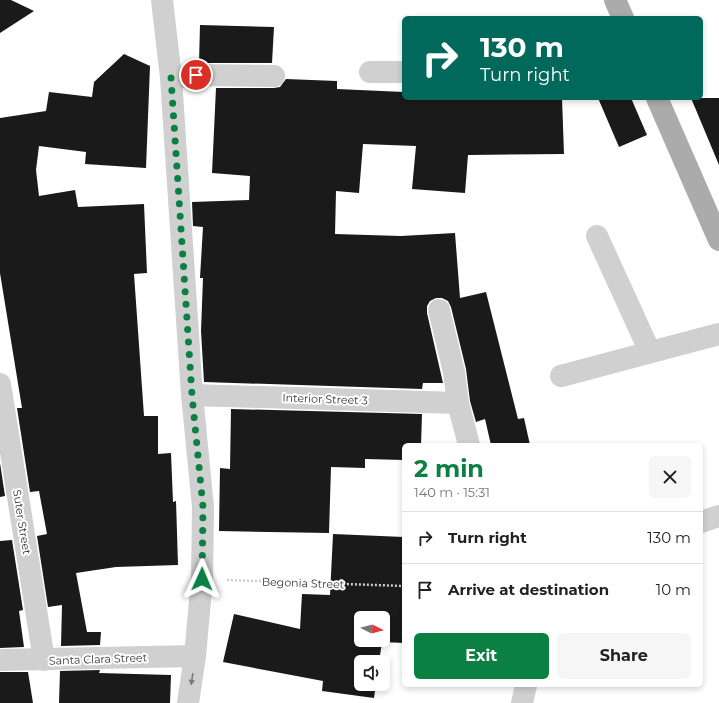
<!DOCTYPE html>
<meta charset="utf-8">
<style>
body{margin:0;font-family:Montserrat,sans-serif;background:#f6f6f6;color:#202124;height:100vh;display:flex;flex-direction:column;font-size:15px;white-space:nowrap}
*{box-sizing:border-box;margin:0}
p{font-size:13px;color:#757577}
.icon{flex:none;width:22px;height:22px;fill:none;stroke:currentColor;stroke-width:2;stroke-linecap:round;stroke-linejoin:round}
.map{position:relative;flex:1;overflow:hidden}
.sheet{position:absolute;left:402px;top:443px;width:301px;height:244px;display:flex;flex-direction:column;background:#fff;border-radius:6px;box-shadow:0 2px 6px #0003}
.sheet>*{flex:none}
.top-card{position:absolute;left:402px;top:16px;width:301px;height:84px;border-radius:6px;box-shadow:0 2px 6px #0003;background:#00695c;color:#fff;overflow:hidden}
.needle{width:26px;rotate:96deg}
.buttons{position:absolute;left:354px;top:611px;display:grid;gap:8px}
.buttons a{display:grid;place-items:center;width:36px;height:36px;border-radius:6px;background:#fff;box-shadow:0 2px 6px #0003;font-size:20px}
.pin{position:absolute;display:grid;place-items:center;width:34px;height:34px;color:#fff;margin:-17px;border:2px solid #fff;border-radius:50%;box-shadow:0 1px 4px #0007}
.me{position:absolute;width:44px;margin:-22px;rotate:1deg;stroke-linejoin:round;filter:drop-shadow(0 0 3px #0008)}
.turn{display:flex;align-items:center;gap:14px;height:84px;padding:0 12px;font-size:18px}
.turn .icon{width:52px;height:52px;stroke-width:2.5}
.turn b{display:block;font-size:28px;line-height:34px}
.round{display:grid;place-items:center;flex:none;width:42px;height:42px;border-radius:6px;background:#f6f6f6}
.overview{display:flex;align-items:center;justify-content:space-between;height:68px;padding:0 12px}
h1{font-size:24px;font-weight:700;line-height:30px;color:#0b8043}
.button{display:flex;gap:8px;margin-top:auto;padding:8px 12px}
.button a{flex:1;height:46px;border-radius:6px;background:#0b8043;color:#fff;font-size:16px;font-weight:700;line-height:46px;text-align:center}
.button a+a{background:#f6f6f6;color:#202124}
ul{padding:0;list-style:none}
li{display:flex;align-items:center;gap:12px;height:52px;padding:0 12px;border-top:1px solid #e0e0e0}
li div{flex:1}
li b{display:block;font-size:15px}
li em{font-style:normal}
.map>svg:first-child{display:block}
.building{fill:#1a1a1a;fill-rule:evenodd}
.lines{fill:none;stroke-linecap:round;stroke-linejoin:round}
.path{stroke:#cdcdcd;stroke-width:2.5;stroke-dasharray:2 2;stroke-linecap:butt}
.minor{stroke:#d0d0d0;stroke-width:22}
.major{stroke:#ababab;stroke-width:22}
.oneway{fill:#7a7a7a}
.route{stroke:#0b8043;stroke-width:7;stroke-dasharray:0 12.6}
.labels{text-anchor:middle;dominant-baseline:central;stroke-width:4;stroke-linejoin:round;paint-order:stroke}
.street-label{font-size:11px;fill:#333;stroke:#fff}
</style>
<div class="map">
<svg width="719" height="703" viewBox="0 0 719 703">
<rect width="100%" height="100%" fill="#fff"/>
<g class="building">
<path d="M0,0h11l23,11 -34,22z"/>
<path d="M200,25l74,2 -2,36h-73z"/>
<path d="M124,54l26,12 -4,102 -61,-4 1,-12 -47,-6 -3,24 3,26 36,-6 3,17 66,-3 3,69 -13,1 10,142h14v38l13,-1 2,49 3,-1 2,64 -62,2 -40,6 11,59h14l-1,13 -39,1 1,-41 -14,2 -11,-71 10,-2 -8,-43 -9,1 -13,-84h5l-22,-135v-155l46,-7 3,-19 43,5 2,-15z"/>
<path d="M286,79l51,2v8l67,3v6h158l2,56 -96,1 -3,38 -53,-4 4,-43 -53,-2 -4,49 -23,-2 -1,43 66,2 54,-3 5,65 26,-6 32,127 6,-1 6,27h-39l-6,-26 -9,3 -6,-21 -4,-32 -15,-62 -3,-6 -6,-3h-6l-6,3 -3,5v7l16,70h-20l-1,6 -218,-7 -3,-51 2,-53h-3l3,-51 -10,-1 -1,-24 57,-2 1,-24 -38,-3 4,-85h58l6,-1z"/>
<path d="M598,98h33l16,37 -28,12z"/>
<path d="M691,98h28v67z"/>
<path d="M231,409l191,5 -1,31h-17v15l-39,-1v9l-34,-1 -2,66 -110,-2 1,-63 10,1z"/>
<path d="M0,463l5,33 -5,1z"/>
<path d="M333,534l71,3v106l-22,-1 -3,20h-18v22h15l-2,14 -52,-7 1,-10 -100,-19 11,-48 66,15 2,-35 28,1zM361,618h22v22h-22z"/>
<path d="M12,540l11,70 -4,1 5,36 -24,1v-107z"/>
<path d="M100,670l-1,3 72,2 -1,28h-111l1,-32z"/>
<path d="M0,672h28l5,31h-33z"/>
</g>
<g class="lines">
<path class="path" d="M227,580l177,6"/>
<g class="minor">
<path d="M162,0l9,78 21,317 11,112 -1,72 -7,77 -7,47"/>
<path d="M370,72h34"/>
<path d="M171,78l25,-3 78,1"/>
<path d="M597,236l53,116"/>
<path d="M439,310l15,62 4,31 11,42"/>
<path d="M561,376l158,-42"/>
<path d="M0,384l44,276"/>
<path d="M192,395l266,8"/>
<path d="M701,522l18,-6"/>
<path d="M0,660l195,-4"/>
<path d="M522,703l4,-18"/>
</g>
<g class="major">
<path d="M615,0l8,18"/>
<path d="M657,98l62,142"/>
</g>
</g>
<defs><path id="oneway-solid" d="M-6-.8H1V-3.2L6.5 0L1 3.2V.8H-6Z"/></defs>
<use class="oneway" href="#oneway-solid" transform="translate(192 679) rotate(99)"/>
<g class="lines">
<path class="route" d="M196,75l-25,3 21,317 11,112 -1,72"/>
</g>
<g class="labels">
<g class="street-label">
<text transform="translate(325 399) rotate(2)">Interior Street 3</text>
<text transform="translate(22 522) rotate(81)">Suter Street</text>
<text transform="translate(303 583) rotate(2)">Begonia Street</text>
<text transform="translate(98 659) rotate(-2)">Santa Clara Street</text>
</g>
</g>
</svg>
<div class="buttons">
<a><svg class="needle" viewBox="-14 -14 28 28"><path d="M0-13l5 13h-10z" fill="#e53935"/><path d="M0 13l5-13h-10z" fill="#757577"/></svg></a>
<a><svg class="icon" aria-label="sound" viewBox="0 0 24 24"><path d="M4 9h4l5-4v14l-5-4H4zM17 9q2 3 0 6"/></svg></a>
</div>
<div class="pin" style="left:196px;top:75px;background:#d93025"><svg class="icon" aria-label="arrive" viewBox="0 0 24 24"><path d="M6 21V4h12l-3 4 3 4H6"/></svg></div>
<svg class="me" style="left:202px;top:579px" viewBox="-20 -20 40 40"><path d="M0-17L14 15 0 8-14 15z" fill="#0b8043" stroke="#fff" stroke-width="4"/></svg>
<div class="top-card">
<div class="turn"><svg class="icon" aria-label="right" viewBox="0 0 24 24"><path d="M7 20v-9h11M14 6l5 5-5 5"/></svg><div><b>130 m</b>Turn right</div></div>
</div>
<section class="sheet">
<div class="overview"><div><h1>2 min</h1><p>140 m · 15:31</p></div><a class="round"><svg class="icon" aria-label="close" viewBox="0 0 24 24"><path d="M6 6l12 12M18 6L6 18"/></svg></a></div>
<ul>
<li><svg class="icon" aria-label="right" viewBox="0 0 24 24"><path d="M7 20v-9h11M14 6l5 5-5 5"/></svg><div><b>Turn right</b></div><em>130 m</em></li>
<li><svg class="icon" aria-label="arrive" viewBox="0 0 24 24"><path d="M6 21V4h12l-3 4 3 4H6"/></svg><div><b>Arrive at destination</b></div><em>10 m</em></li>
</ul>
<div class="button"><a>Exit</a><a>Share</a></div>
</section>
</div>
